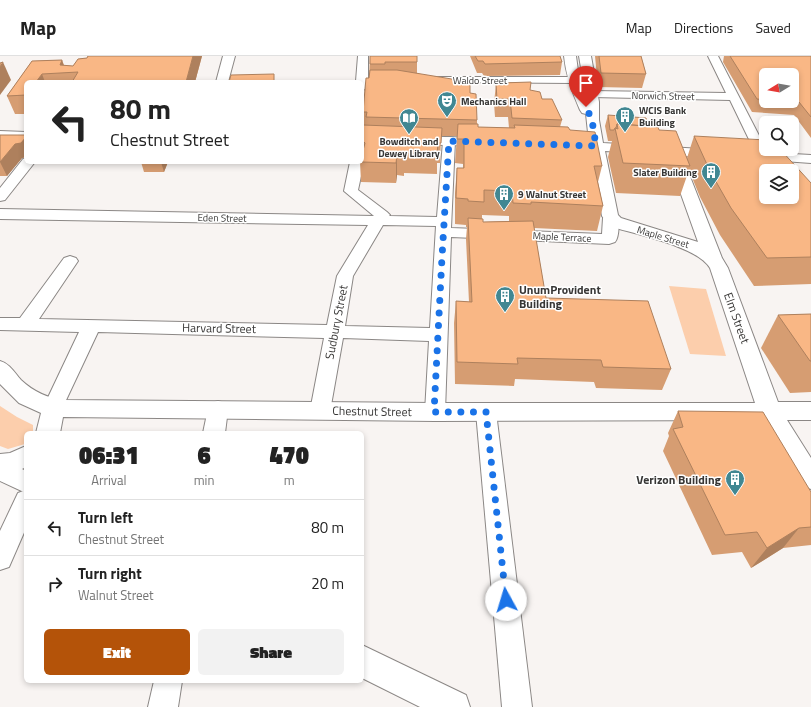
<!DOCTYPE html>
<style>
body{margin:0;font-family:"Titillium Web",sans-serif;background:#f2f2f2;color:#222;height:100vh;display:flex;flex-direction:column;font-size:15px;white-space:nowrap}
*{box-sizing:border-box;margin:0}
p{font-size:13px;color:#767676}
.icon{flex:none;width:22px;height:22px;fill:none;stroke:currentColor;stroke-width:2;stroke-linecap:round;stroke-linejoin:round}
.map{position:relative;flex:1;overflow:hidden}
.sheet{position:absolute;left:24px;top:375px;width:340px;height:252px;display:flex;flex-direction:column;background:#fff;border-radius:6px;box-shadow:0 2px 6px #0003}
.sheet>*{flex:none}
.guide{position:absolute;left:24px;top:24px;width:340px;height:84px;border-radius:6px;box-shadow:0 2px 6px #0003;background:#fff;color:#222;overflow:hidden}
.needle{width:26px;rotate:259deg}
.buttons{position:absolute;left:759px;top:12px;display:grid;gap:8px}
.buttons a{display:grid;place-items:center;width:40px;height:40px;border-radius:6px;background:#fff;box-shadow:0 2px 6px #0003;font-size:20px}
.pin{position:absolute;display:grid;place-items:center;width:34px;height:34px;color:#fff;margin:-41px -17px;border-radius:50% 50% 50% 0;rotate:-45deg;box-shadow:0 0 4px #0007}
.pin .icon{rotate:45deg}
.me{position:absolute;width:44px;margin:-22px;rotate:354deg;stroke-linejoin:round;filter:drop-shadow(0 0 3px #0008)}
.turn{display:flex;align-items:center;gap:14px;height:84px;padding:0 20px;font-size:18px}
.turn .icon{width:52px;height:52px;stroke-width:2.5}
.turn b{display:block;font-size:28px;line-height:34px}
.eta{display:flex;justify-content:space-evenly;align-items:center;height:68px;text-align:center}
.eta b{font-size:24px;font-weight:800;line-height:28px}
.primary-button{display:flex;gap:8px;margin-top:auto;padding:8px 20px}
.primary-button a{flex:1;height:46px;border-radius:6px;background:#b45309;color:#fff;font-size:16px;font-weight:800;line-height:46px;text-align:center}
.primary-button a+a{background:#f2f2f2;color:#222}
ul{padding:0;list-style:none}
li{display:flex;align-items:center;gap:12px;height:56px;padding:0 20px;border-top:1px solid #e0e0e0}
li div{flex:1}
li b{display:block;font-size:15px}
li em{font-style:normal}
header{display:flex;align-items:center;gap:24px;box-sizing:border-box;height:56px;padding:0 20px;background:#fff;border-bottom:1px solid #e0e0e0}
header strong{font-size:19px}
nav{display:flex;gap:22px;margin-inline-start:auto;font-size:14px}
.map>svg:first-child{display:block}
.green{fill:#fcceac}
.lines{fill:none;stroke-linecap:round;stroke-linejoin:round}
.minor-casing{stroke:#8b8785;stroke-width:2}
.major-casing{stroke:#8b8785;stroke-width:2}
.minor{fill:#fff;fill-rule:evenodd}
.major{fill:#fff;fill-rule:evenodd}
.wall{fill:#d69d72;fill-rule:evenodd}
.shaded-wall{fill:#ae805d}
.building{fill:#f9b785;stroke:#ae805d;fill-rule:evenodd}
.route{stroke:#1a73e8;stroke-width:7;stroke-dasharray:0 12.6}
.labels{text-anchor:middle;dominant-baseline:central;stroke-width:3;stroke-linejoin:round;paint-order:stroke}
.far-street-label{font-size:10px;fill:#383736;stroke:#fff}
.far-poi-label{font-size:10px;font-weight:bold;fill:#383736;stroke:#fff;text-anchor:start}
.poi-label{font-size:12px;font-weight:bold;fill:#383736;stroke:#fff;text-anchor:start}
.street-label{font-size:12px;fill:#383736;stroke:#fff}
</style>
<header>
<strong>Map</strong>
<nav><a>Map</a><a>Directions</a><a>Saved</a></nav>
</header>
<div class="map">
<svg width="811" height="651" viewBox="0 0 811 651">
<rect width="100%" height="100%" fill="#f8f4f2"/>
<g class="green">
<path d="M669,230l37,3 20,67 -36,-2z"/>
<path d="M0,350l17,11 16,8v8h-7l-1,11 -17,5 -8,-3z"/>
</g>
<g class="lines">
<defs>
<g id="minor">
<path d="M358,0h10v22h25l6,3 -6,3h-25l-2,5 -4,1v-8l-6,-1z"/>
<path d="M708,0h10l48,93 19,22h-15l-13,-15 -27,-56 -138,-3 -4,-1 -2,-2 2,-2 4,-1 134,2z"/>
<path d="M429,21h144l6,3 -6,3 -148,-1 -2,-2z"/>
<path d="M449,81l5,1 1,3 -4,87 151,6 1,-16 3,-3 5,-2 5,2c4,6 3,22 -1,27l-6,2 -158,-7 -6,175 -3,6 -7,2 -7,-2 -3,-6 4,-71 -86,-3 -13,73 -3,6 -7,2 -7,-2 -3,-6 14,-73 -226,-6 -38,81 -7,3 -7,-3 -3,-5 36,-76 -79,-2v-12h20l44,-60 6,-2 6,2 2,3 -39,58 288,6 10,-49 31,-51 -368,-6v-10l374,7 -30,-25 6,-29h12v-3l2,3 -6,28 29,22 3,3 -1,1 48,1 6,-76 1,-3zM383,169l53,1 -6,102 -85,-2 8,-50z"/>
<path d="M26,102v4h9l-30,38 -5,1v-13l23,-29z"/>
<path d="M218,345l7,2 3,6 -3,24h-22l5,-24 3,-6z"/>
<path d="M486,348l7,2 3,6 36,295h-30l-26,-295 3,-6z"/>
<path d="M26,434v38l-17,39 -9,3v-39l18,-38z"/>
<path d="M154,625h28l-4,26h-30z"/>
</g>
<g id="major">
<path d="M223,0h12l-7,26h-12z"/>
<path d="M564,0h12l3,22 6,14 -6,-36h12l8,46v18l4,23 115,7 5,1 2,3 -2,3 -5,1 -36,-2 40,102 6,10 50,134h33v18h-24l24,38v31l-9,-3 -39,-66 -328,1 -372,-4 -3,16h-24l5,-20 -22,-10 -19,-19v-23c10,3 14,11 21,19 13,12 26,18 43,20l371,3h320l-45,-135c-13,-22 -76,-34 -101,-42l-7,-10 -12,-65 -26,-3 -2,-3 2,-3 5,-1 20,1 -3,-28 -4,-1 -2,-3c-8,-18 -14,-34 -16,-54zM605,95l62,4 31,87 -77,-24 -3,-3z"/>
<path d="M0,75l26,1v8l-26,-1z"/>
<path d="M362,79l124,3 5,1 2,3 -2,3 -5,1 -124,-3z"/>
<path d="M758,96l53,3v8l-58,-4 -2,-3 2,-3z"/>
<path d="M26,390v21l-4,2 4,2v22l-26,-12v-27l10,-1z"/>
<path d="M362,589l104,50 4,12h-50l-58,-29z"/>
</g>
</defs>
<use href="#minor" class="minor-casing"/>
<use href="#major" class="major-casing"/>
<use href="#minor" class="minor"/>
<use href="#major" class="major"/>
</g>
<g class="wall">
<path d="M88,0h114l-7,26h-169v32h-11l-8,-18 25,-35 30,-1 2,5 9,1 5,-7 9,-1z"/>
<path d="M370,0l47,6v11l53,20 7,27v4l1,3 31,1 -1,-11h-13l-1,-14 2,-19 4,1v-2l30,7 12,9 20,21 -2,7 10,3 32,36 -4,16 5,24 -6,25 -63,-3 12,70 125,71 -9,21 -66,-2 -2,-6 -79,-3 -1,7 -59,-2 -1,-61 2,-22 13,1 -3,-63 1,-12h-1v-2l-11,-1v-31l2,-25h6v-4l-8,-1 2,-27h-16l-1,27h-3v11l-33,-1v3l-7,-1 -1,8 -35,-1 -1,-20h2v-31l2,-6 -1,-13 6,-34zM482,159l27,1v5l-26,1 -1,-3z"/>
<path d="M470,0h90l2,6 -2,13 -76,1 -2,-3h-5z"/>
<path d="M595,0h46l5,18 -4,14 -44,-1z"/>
<path d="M724,0h87v82l-17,-23 -42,-3 -29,-50zM766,19l26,26h-26z"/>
<path d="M608,59l40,11 11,4 28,28 7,-22 117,47v101l-57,2 -34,-51 -20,-38 -11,-27 -9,26 -64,-3 -8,-36 4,-16h-4l-3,-15z"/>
<path d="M0,79h26v22l-4,1 -15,18h-7z"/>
<path d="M141,106h27l-4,10h-20z"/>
<path d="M811,258v78l-21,1 -29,-45 17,-33z"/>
<path d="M678,355l133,81v53l-28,3 -32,20 -9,-16 -30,3 -49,-104 6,-15 -1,-3z"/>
</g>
<g class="shaded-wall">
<path d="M193,0h9l-7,26h-9z"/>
<path d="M62,4l4,13 -6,-8z"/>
<path d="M3,6l8,18 -11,15v-28z"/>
<path d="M42,18l3,8h-9z"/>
<path d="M26,81v20l-4,1 -15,18 -7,-14 15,-18z"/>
<path d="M397,99v20l-1,8v-20z"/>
<path d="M161,106h7l-4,10z"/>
<path d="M799,472l-16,20 -32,20 16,-20z"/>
</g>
<g class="building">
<path d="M88,0h105l-7,26h-114l6,-10 -36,2 -6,8h-10v13l-19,1 25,-35 30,-1 -2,5 13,1 5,-7 9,-1z"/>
<path d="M370,0h47v6h-32v2h-15z"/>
<path d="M475,0h85l2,6 -77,2 -2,-3h-5z"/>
<path d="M599,0h42l5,18 -45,-1z"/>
<path d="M730,0h81v61l-12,-15 -17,-1h10v-26h-26v25l-9,-1z"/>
<path d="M3,6l-3,5v-4z"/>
<path d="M370,14h27l73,12v11l6,1 1,26 -111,-3 1,-5h-4l3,-34h3z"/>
<path d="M274,18v8h-45l2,-7z"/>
<path d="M531,26l-1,8 10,2 2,7h10l10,21 -50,-2 -2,-19h-13l-1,-15 6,1 -2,-2z"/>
<path d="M608,59l38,3 2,8 -31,-2 -1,4h-1l-1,2h-4z"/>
<path d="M458,68h20v3l37,1 -1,-3 54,2 2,3 25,2 7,34h-8l9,40 -72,-4v2l-18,-1 -1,-12 -28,-1v12l-16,-1v-2l-12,-1 1,-30h7v-29h-7z"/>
<path d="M617,68l41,3 1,3 17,1 14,35 -67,-3 -8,-35 3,1z"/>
<path d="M363,69l79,3 -1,15h-3l-1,11 -33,-1v3l-7,-1 -1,8 -34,-1v-8l3,-11 -3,-3v-9z"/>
<path d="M0,79h26v2l-5,6 -6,1 -15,18z"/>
<path d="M694,80l72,4v9h14l31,34v74l-44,1 -36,-50 -21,-37zM766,115h26v26h-26z"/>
<path d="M468,162l15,1v3l50,-1 13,77 102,3 23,68 -68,-2 -2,-7 -84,-2 1,6 -61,-2 -1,-61 16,1z"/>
<path d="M811,258v47h-1l-32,-46z"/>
<path d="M678,355l85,1 48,80v35l-12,1 -32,20 -10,-16 -32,3 -52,-106 10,-2z"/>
</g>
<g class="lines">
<path class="route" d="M506,544l-20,-188h-52l8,-155 7,-116 147,5 -4,-26 -6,-13"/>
</g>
<defs>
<symbol id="theatre-pin" viewBox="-11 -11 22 30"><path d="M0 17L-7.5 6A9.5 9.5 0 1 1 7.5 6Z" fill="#418792" stroke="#fff"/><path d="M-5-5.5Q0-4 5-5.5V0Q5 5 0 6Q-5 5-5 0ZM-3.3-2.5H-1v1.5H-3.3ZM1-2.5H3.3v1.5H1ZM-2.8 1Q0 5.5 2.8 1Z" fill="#fff"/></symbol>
<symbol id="building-pin" viewBox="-11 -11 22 30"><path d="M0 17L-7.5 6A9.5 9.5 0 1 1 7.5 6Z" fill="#418792" stroke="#fff"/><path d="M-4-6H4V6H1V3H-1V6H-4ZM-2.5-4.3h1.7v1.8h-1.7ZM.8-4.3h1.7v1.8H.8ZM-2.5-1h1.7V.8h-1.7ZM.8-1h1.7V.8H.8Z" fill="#fff"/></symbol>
<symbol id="library-pin" viewBox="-11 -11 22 30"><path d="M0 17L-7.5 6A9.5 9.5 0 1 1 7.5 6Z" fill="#418792" stroke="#fff"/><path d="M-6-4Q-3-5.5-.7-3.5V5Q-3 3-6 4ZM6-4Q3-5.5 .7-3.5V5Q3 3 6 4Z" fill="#fff"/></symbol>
</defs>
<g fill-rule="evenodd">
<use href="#theatre-pin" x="436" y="34" width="22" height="30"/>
<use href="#building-pin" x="614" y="49" width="22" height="30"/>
<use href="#library-pin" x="398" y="51" width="22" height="30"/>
<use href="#building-pin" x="700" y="105" width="22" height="30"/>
<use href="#building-pin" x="493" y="127" width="22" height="30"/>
<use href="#building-pin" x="494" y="229" width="22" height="30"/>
<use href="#building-pin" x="724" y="412" width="22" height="30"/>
</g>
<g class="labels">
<g class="far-street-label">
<text x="480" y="24">Waldo Street</text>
<text transform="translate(663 40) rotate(1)">Norwich Street</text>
<text transform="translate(222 162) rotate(1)">Eden Street</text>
<text transform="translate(562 181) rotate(3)">Maple Terrace</text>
<text transform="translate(663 181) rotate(17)">Maple Street</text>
</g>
<g class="far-poi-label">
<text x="461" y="45">Mechanics Hall</text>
<text x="639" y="54">WCIS Bank<tspan x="639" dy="12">Building</tspan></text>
<text x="409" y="85" text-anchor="middle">Bowditch and<tspan x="409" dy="12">Dewey Library</tspan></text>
<text x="697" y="116" text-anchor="end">Slater Building</text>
<text x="518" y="138">9 Walnut Street</text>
</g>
<g class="poi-label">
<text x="519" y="233">UnumProvident<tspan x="519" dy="14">Building</tspan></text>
<text x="721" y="423" text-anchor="end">Verizon Building</text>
</g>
<g class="street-label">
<text transform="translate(737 262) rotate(70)">Elm Street</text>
<text transform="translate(336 266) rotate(-79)">Sudbury Street</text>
<text transform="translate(219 272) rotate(1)">Harvard Street</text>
<text transform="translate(372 355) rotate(1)">Chestnut Street</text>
</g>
</g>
</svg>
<div class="buttons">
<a><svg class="needle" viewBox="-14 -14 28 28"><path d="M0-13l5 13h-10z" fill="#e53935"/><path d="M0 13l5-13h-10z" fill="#767676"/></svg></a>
<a><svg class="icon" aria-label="search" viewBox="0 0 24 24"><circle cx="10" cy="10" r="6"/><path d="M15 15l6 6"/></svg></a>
<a><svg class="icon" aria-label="layers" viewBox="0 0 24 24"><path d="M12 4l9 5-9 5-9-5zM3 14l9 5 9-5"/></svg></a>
</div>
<div class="pin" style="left:586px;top:51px;background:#d93025"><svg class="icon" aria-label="arrive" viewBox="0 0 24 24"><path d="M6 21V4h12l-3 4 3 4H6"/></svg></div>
<svg class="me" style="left:506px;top:544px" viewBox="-20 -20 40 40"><circle r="19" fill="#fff"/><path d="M0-13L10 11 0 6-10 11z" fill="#1a73e8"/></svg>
<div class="guide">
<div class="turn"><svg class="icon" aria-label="left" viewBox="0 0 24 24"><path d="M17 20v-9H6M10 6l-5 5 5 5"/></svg><div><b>80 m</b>Chestnut Street</div></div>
</div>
<section class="sheet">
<div class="eta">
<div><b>06:31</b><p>Arrival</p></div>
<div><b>6</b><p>min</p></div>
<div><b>470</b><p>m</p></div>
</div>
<ul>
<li><svg class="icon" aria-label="left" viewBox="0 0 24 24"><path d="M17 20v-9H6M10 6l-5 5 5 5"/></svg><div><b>Turn left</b><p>Chestnut Street</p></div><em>80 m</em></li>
<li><svg class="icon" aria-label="right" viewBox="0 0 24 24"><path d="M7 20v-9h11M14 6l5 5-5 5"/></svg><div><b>Turn right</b><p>Walnut Street</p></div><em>20 m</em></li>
</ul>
<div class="primary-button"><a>Exit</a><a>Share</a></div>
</section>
</div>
